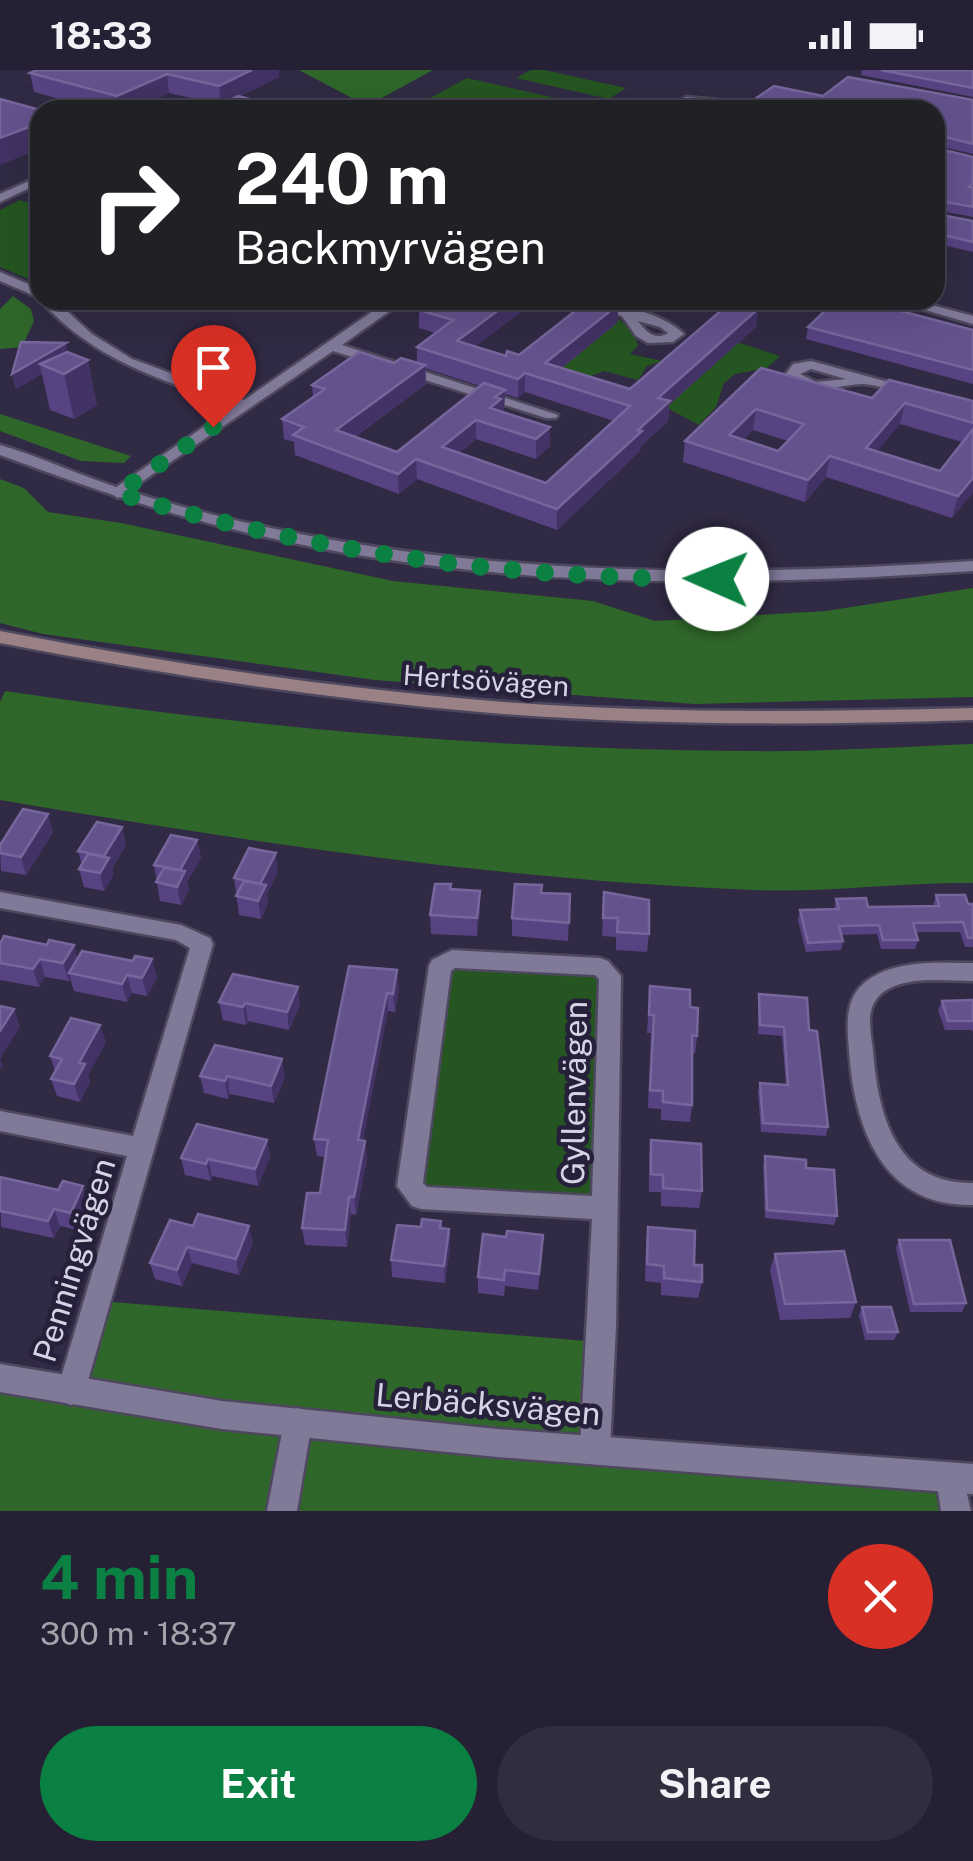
<!DOCTYPE html>
<meta charset="utf-8">
<style>
body{margin:0;font-family:"Public Sans",sans-serif;background:#312d3f;color:#f1f3f6;height:100vh;display:flex;flex-direction:column;font-size:38px;white-space:nowrap}
*{box-sizing:border-box;margin:0}
p{font-size:32px;color:#a3a3ac}
.icon{flex:none;width:55px;height:55px;fill:none;stroke:currentColor;stroke-width:2;stroke-linecap:round;stroke-linejoin:round}
.map{position:relative;height:1441px;overflow:hidden}
.sheet{display:flex;flex-direction:column;background:#252033;flex:1}
.sheet>*{flex:none}
.top-card{position:absolute;left:30px;top:30px;width:915px;height:210px;border-radius:30px;box-shadow:0 10px 40px #0002,0 0 0 2px #423e4e;background:#202124;color:#fff;overflow:hidden}
.pin{position:absolute;display:grid;place-items:center;width:85px;height:85px;color:#fff;margin:-102px -42px;border-radius:50% 50% 50% 0;rotate:-45deg;box-shadow:0 0 10px #0007}
.pin .icon{rotate:45deg}
.me{position:absolute;width:110px;margin:-55px;rotate:271deg;stroke-linejoin:round;filter:drop-shadow(0 0 8px #0008)}
.turn{display:flex;align-items:center;gap:35px;height:210px;padding:0 40px;font-size:45px}
.turn .icon{width:130px;height:130px;stroke-width:2.5}
.turn b{display:block;font-size:70px;line-height:85px}
.round{display:grid;place-items:center;flex:none;width:105px;height:105px;border-radius:52px;background:#312d3f}
.summary{display:flex;align-items:center;justify-content:space-between;height:170px;padding:0 40px}
h1{font-size:60px;font-weight:700;line-height:75px;color:#0b8043}
.primary-button{display:flex;gap:20px;margin-top:auto;padding:20px 40px}
.primary-button a{flex:1;height:115px;border-radius:60px;background:#0b8043;color:#fff;font-size:40px;font-weight:700;line-height:115px;text-align:center}
.primary-button a+a{background:#312d3f;color:#f1f3f6}
.status{display:flex;justify-content:space-between;align-items:center;height:70px;padding:0 50px;background:#252033;direction:ltr}
.status svg{height:28px;fill:currentColor}
.map>svg:first-child{display:block}
.green{fill:#255521}
.forest{fill:#2f672a}
.lines{fill:none;stroke-linecap:round;stroke-linejoin:round}
.minor-casing{stroke:#4e485e;stroke-width:5}
.tertiary-casing{stroke:#4e485e;stroke-width:5}
.secondary-casing{stroke:#4e485e;stroke-width:5}
.minor{fill:#807998;fill-rule:evenodd}
.tertiary{fill:#807998;fill-rule:evenodd}
.secondary{fill:#9a8186;fill-rule:evenodd}
.wall{fill:#574382;fill-rule:evenodd}
.shaded-wall{fill:#423265}
.building{fill:#64528d;stroke:#76669b;stroke-width:2.5;fill-rule:evenodd}
.route{stroke:#0b8043;stroke-width:18;stroke-dasharray:0 32.4}
.labels{text-anchor:middle;dominant-baseline:central;stroke-width:9;stroke-linejoin:round;paint-order:stroke}
.street-label{font-size:28px;fill:#d7d3e5;stroke:#27203a}
.near-street-label{font-size:32px;fill:#d7d3e5;stroke:#27203a}
</style>
<div class="status"><b>18:33</b><svg viewBox="0 0 49 12"><path d="M0 12V9h3v3zM5 12V6h3v6zM10 12V3h3v9zM15 12V0h3v12zM26 1h20v11H26zM47 4h2v5h-2z"/></svg></div>
<div class="map">
<svg width="973" height="1441" viewBox="0 0 973 1441">
<rect width="100%" height="100%" fill="#312a44"/>
<g class="green">
<path d="M531,0h13l82,18 -17,11 -93,-21z"/>
<path d="M467,8l141,32h-200z"/>
<path d="M20,130l20,6v78l-40,-17v-57z"/>
<path d="M571,236c32,3 60,11 67,40l-8,8 32,7 -15,5 -9,14 -34,-9 -23,9 -48,-25 50,-45z"/>
<path d="M724,268l56,18 -13,12 -32,6 -11,9 -8,24 -17,18 -39,-21z"/>
<path d="M449,889l150,9 2,241 -181,-12z"/>
</g>
<g class="forest">
<path d="M299,0h134l-66,36z"/>
<path d="M13,226l18,13 3,12 -12,26 -22,2v-40z"/>
<path d="M0,344l131,42 -7,7 -43,-2 -81,-30z"/>
<path d="M0,409l24,9 24,24 73,11 272,58 200,20 62,20 171,-10 147,-23v109l-278,7 -320,-24 -332,-46 -43,-11z"/>
<path d="M5,621c244,36 493,59 740,60 76,1 152,-4 228,-7v139c-73,-1 -147,10 -220,7 -253,-10 -504,-48 -753,-90v-98z"/>
<path d="M100,1231l499,41 -6,104 359,31 5,34h-957v-133l71,14z"/>
</g>
<g class="lines">
<defs>
<g id="minor">
<path d="M686,27l32,3 5,7 -13,3 1,-5 -23,-2 -9,7h-12z"/>
<path d="M40,106v7l-40,19v-8z"/>
<path d="M0,202l40,17v9l-40,-17z"/>
<path d="M40,230h15l37,34 40,25 112,41 145,-100h16l-63,45 216,70 -2,3h-10l-213,-67 -215,147 -8,-5 2,-3 122,-84c-75,-28 -138,-44 -194,-106z"/>
<path d="M574,230c31,0 89,12 110,34l-11,8 -25,1 -12,-7 -14,-20zM638,251l22,6 8,6c-13,8 -22,-1 -30,-12z"/>
<path d="M891,230h22l60,16v8z"/>
<path d="M811,291l103,28 2,3 -7,4c-14,-3 -33,-13 -48,-12 -28,1 -53,17 -76,-9l8,-11zM811,299l35,10 -30,3 -16,-8z"/>
<path d="M0,822l181,33 29,13 3,6 -128,447 -4,10 -10,4 -10,-4 -4,-10 70,-235 -127,-25v-20l133,25 57,-188 -14,-8 -176,-32z"/>
<path d="M452,880l148,8 8,3 13,15 -5,350 -6,122 -5,10 -10,5 -10,-5 -5,-10 12,-229 -171,-10 -9,-3 -15,-20 32,-220 3,-6zM455,898l140,7 4,4 -7,217 -165,-9 -4,-4 28,-212z"/>
<path d="M973,893v18c-27,0 -68,-6 -91,12 -18,15 -11,39 -9,58 5,63 22,133 100,132v22c-92,2 -119,-79 -124,-155 -2,-26 -5,-53 19,-70 29,-21 72,-17 105,-17z"/>
<path d="M298,1338l10,4 4,10 -15,89h-30l17,-89 4,-10z"/>
<path d="M951,1393l10,5 10,43h-30l-5,-33 5,-10z"/>
</g>
<g id="tertiary">
<path d="M0,375c41,12 81,31 122,44 38,12 78,23 117,32 242,56 488,57 734,40v10c-248,17 -499,19 -741,-42 -79,-19 -156,-46 -232,-74z"/>
<path d="M0,1294l222,37 275,28 476,35v30l-476,-37 -275,-28 -222,-37z"/>
</g>
<path id="secondary" d="M0,561c159,31 319,55 480,69 164,14 329,12 493,8v12c-164,5 -329,6 -493,-8 -162,-14 -321,-38 -480,-69z"/>
</defs>
<use href="#minor" class="minor-casing"/>
<use href="#tertiary" class="tertiary-casing"/>
<use href="#secondary" class="secondary-casing"/>
<use href="#minor" class="minor"/>
<use href="#tertiary" class="tertiary"/>
<use href="#secondary" class="secondary"/>
</g>
<g class="wall">
<path d="M37,0l242,7 -41,20 49,13h-73v-2l7,-3 -52,-12 -37,17h-32l-66,-18 -4,-19z"/>
<path d="M862,0h111v27l-112,-22z"/>
<path d="M823,26l150,4v54l-219,-50z"/>
<path d="M935,75l1,3 37,9v60l-37,-7v4l37,7v31l-38,-9z"/>
<path d="M537,230l-62,46 31,10 13,-1 100,-51 -2,19 -55,45 68,21 126,-62 -87,78 -1,16 -27,25 -1,5 -83,79 -140,-51 -18,15 -104,-39 -1,-13 -10,-3 -2,-20 31,-21 -1,-13 82,-22h23v-16l18,-14 -16,-5v-18zM425,298l55,18 -83,66 -42,-15 71,-53zM525,322l89,29 -68,62 -87,-30 17,-14 60,20 14,-13v-19l-48,-16 2,-2 1,-15 13,4z"/>
<path d="M666,230h30l-8,6z"/>
<path d="M808,257l165,3v54l-167,-45z"/>
<path d="M68,283l29,52 -23,14 -24,-9 -8,-36 -26,15 -4,-15z"/>
<path d="M761,298l111,30 101,3v91l-21,26 -126,-41 -21,25 -122,-40 2,-21zM900,354l62,18 -22,29 -63,-20zM753,360l35,11 -10,10 -35,-11z"/>
<path d="M122,757l4,18 -14,24 1,7 -9,15 -20,-4 -5,-18 3,-4 -4,-14z"/>
<path d="M53,762l-27,43 -25,-4 -1,-26z"/>
<path d="M197,770l4,18 -14,24 2,7 -8,16 -21,-4 -6,-36z"/>
<path d="M278,801l-11,23 1,9 -7,16 -22,-4 -5,-37z"/>
<path d="M451,819l29,20 -3,27 -46,-2 -1,-19z"/>
<path d="M604,822l45,42 -2,18 -31,-2v-13l-14,-1z"/>
<path d="M541,823l29,1 -2,47 -56,-5v-18z"/>
<path d="M936,825l32,9h5v43h-8l-5,-15h-44l2,8 -3,9h-34l-4,-15 -36,1 2,6 -2,9 -35,2 -8,-32 2,-10 34,-1 2,-10 32,8 65,-1z"/>
<path d="M0,874l78,14 79,19 -10,19 -15,-3 -5,9 -53,-11 -4,-13 -1,3 -24,-4 -6,10 -39,-7z"/>
<path d="M349,896l50,22 -4,24 -7,-1 -3,14 -22,115 2,1 2,17 -11,57 -5,-1 -4,33 -42,-2 -3,-17 18,-35 6,-36 -9,-1 -3,-17z"/>
<path d="M650,916l40,21 7,29 -2,18 -3,-1v52l-2,17 -29,-2v-11l-13,-1 3,-75h-4z"/>
<path d="M759,924l50,36 19,97 -2,9 -65,-4 -3,-40 2,-9 26,2 -4,-49 -24,-2v-31z"/>
<path d="M973,930v33l-1,-3h-27l-7,-20 4,-9z"/>
<path d="M219,932l81,3 -11,25 -41,-9 -2,4 -23,-5z"/>
<path d="M106,972l-18,33 2,7 -10,20 -23,-6 -6,-17 4,-8 -5,-15z"/>
<path d="M200,1006l85,1 -11,26 -44,-9 -2,5 -24,-6z"/>
<path d="M267,1070l3,17 -12,29 -46,-10 -1,5 -26,-6 -4,-17z"/>
<path d="M651,1070l51,51 -3,17 -38,-2v-14h-12v-35z"/>
<path d="M765,1086l41,12 31,48 -3,9 -69,-7 -2,-53z"/>
<path d="M0,1107l58,13 25,-4 6,17 -12,27 -17,-4 -6,12 -53,-11z"/>
<path d="M170,1150l83,23 -14,32 -47,-12 -10,23 -27,-7 -5,-16z"/>
<path d="M441,1151l1,7 7,1 1,17 -5,37 -53,-6 -1,-17 30,-33z"/>
<path d="M648,1157l46,38 8,17 -4,16 -37,-3v-12l-16,-2 1,-37z"/>
<path d="M543,1165l-5,55 -33,-4 -1,10 -26,-3v-16l28,-40z"/>
<path d="M899,1170l67,63 -4,9h-52l-14,-64z"/>
<path d="M775,1184l81,48 -6,16 -70,2 -10,-50z"/>
<path d="M862,1237l36,25 -4,8h-29l-6,-25z"/>
</g>
<g class="shaded-wall">
<path d="M252,0h27v7l-58,28 -2,-19z"/>
<path d="M167,4l2,19 -37,17h-13l-2,-14z"/>
<path d="M40,53v26l-40,16v-27z"/>
<path d="M512,230h25l-80,60v-19z"/>
<path d="M619,234l-2,19 -70,57 -2,-17z"/>
<path d="M759,238l-3,19 -87,78 -1,16 -27,25 -1,5 -83,79v-21l81,-79 20,-32z"/>
<path d="M66,273l3,15 -29,6 2,10 -26,15 -4,-15z"/>
<path d="M88,290l9,45 -23,14 -10,-45z"/>
<path d="M425,295l1,19 -88,65 -2,-19z"/>
<path d="M525,303v19l-7,6v-19z"/>
<path d="M505,320l-1,19 -3,3 -11,-4 5,-11z"/>
<path d="M905,333l-5,21 -36,43 2,-19z"/>
<path d="M756,339l-3,21 -25,25 1,-20z"/>
<path d="M476,350v19l-34,28v-20z"/>
<path d="M550,357v19l-14,13v-20z"/>
<path d="M830,386l-4,21 -21,25 3,-22z"/>
<path d="M416,389l1,20 -18,15 -1,-20z"/>
<path d="M973,408v14l-21,26 6,-22z"/>
<path d="M48,744l5,18 -27,43 -5,-18z"/>
<path d="M122,757l4,18 -14,24 1,7 -9,15 -4,-18 4,-17z"/>
<path d="M197,770l4,18 -14,24 2,7 -8,16 -4,-18 3,-17z"/>
<path d="M276,783l2,18 -11,23 1,9 -7,16 -3,-18 2,-17z"/>
<path d="M480,821v18l-3,27v-18z"/>
<path d="M74,875l5,18 -10,10 1,5 -1,3 -6,-18z"/>
<path d="M40,889l5,18 -6,10 -6,-18z"/>
<path d="M152,889l5,18 -10,19 -5,-18z"/>
<path d="M397,900l2,18 -4,24 -2,-18z"/>
<path d="M127,905l5,18 -5,9 -5,-18z"/>
<path d="M298,917l2,18 -11,25 -2,-18z"/>
<path d="M387,923l1,18 -28,146 -2,-17z"/>
<path d="M245,933l3,18 -2,4 -3,-18z"/>
<path d="M14,939l6,18 -20,32 3,6 -3,5v-39z"/>
<path d="M100,955l6,17 -18,33 2,7 -10,20 -6,-18 5,-21z"/>
<path d="M282,989l3,18 -11,26 -3,-17z"/>
<path d="M227,1006l3,18 -2,5 -3,-18z"/>
<path d="M267,1070l3,17 -12,29 -3,-17z"/>
<path d="M365,1071l2,17 -11,57 -2,-18z"/>
<path d="M208,1089l4,17 -1,5 -5,-17z"/>
<path d="M83,1116l6,17 -12,27 -6,-17z"/>
<path d="M349,1127l2,17 -4,33 -2,-17z"/>
<path d="M54,1139l6,17 -6,12 -6,-17z"/>
<path d="M249,1156l4,17 -14,32 -3,-16z"/>
<path d="M449,1159l1,17 -5,37 -1,-17z"/>
<path d="M187,1177l5,16 -10,23 -5,-16z"/>
</g>
<g class="building">
<path d="M37,0h215l-33,16 -52,-12 -50,22 -87,-23z"/>
<path d="M881,0h92v18z"/>
<path d="M848,7l125,23v44l-35,-9 -3,2v-27h-195l7,-5 7,-1 1,-5 19,-13 49,10z"/>
<path d="M238,26l49,13 -66,1 -7,-2z"/>
<path d="M0,29l40,11v13l-40,15z"/>
<path d="M173,32l31,8h-47z"/>
<path d="M935,75l1,3 37,9v26l-4,4 4,1v19l-38,-7z"/>
<path d="M935,133l1,11 37,7v21l-38,-9z"/>
<path d="M433,230h79l-55,41 49,15 1,-5 12,4 70,-55h15l15,4 -74,59 85,26 102,-88 27,7 -101,90 12,3 -32,29 4,1 -85,78 -141,-50 -18,15 -105,-39 11,-8 -22,-8 43,-30 -13,-4 47,-33 35,11 7,-5 24,7 -89,65 61,22 87,-69 21,7 -10,7 6,2 -11,9 60,19 -14,12 -60,-19 -34,27 104,36 84,-77 -105,-33 -7,6 -101,-32 36,-27 -34,-10z"/>
<path d="M836,230h23l114,30v40l-165,-43z"/>
<path d="M21,272l45,1 -54,31z"/>
<path d="M67,282l21,8 -24,14 -24,-10z"/>
<path d="M761,298l111,30 17,-18 84,21v22l-68,-20 -39,45 74,23 33,-42v49l-15,18 -128,-40 -22,24 -123,-39zM756,339l48,15 -26,27 -49,-16z"/>
<path d="M23,739l25,5 -27,43 -21,-4v-8z"/>
<path d="M97,752l25,5 -18,29 -26,-5z"/>
<path d="M171,765l26,5 -17,30 -26,-5z"/>
<path d="M249,778l27,5 -16,31 -26,-6z"/>
<path d="M88,784l21,4 -9,15 -21,-4z"/>
<path d="M164,798l21,3 -8,16 -21,-5z"/>
<path d="M244,811l22,4 -8,16 -22,-5z"/>
<path d="M435,814h16l-1,5 30,2 -3,27 -47,-3z"/>
<path d="M515,814l27,1 -1,8 29,1 -1,29 -57,-5z"/>
<path d="M604,822l45,8v34l-32,-2 1,-14h-15z"/>
<path d="M936,825h29l3,9h5v34h-5l-5,-16 -50,1 5,17h-35l-4,-15 -40,1 4,15 -35,2 -8,-33 39,-1 -3,-10 30,-1 2,9 71,-1z"/>
<path d="M4,866l43,9 2,-5 25,5 -11,18 -23,-4 -7,10 -33,-6v-19z"/>
<path d="M82,881l51,10 2,-5 17,3 -10,19 -15,-3 -5,9 -53,-11z"/>
<path d="M349,896l48,4 -4,24 -6,-1 -3,14 -26,133 7,1 -11,56h-5l-4,33 -43,-2 5,-35h13l8,-53 -14,-1z"/>
<path d="M233,904l65,13 -11,25 -42,-9 -2,4 -24,-5z"/>
<path d="M650,916l40,4v17l8,1 -1,28 -5,-1v70l-29,-3v-11l-13,-1 4,-75h-5z"/>
<path d="M759,924l48,4 2,32 8,1 11,96 -65,-4 -3,-40 28,2 -4,-58 -24,-2z"/>
<path d="M973,930v21h-25l-6,-20z"/>
<path d="M0,936l14,3 -14,22z"/>
<path d="M71,948l29,7 -21,38 6,1 -11,20 -23,-5 11,-20 -12,-3z"/>
<path d="M215,975l67,14 -11,27 -44,-10 -2,5 -25,-5z"/>
<path d="M197,1054l70,16 -12,29 -47,-10 -2,5 -25,-6z"/>
<path d="M651,1070l50,4 1,47 -39,-3v-13l-12,-1z"/>
<path d="M765,1086l41,4v8l28,2 3,46 -70,-6z"/>
<path d="M0,1107l58,13 5,-9 20,5 -12,27 -17,-4 -6,12 -48,-10z"/>
<path d="M198,1144l51,12 -13,33 -49,-12 -10,23 -27,-7 20,-43 23,6z"/>
<path d="M422,1149l19,2 -1,7 9,1 -5,37 -53,-6 6,-35 24,2z"/>
<path d="M648,1157l47,4 -1,34h8v17l-38,-4v-12l-17,-2z"/>
<path d="M507,1161l36,4 -4,39 -34,-4 -1,10 -26,-3 5,-43 23,3z"/>
<path d="M899,1170h51l16,63 -52,1z"/>
<path d="M844,1181l12,51 -71,2 -10,-50z"/>
<path d="M862,1237h29l7,25h-30z"/>
</g>
<g class="lines">
<path class="route" d="M213,357l-95,66c193,60 397,86 599,86"/>
</g>
<g class="labels">
<g class="street-label">
<text transform="translate(486 610) rotate(4)">Hertsövägen</text>
</g>
<g class="near-street-label">
<text transform="translate(574 1023) rotate(-89)">Gyllenvägen</text>
<text transform="translate(74 1190) rotate(-73)">Penningvägen</text>
<text transform="translate(488 1334) rotate(5)">Lerbäcksvägen</text>
</g>
</g>
</svg>
<div class="pin" style="left:213px;top:357px;background:#d93025"><svg class="icon" aria-label="arrive" viewBox="0 0 24 24"><path d="M6 21V4h12l-3 4 3 4H6"/></svg></div>
<svg class="me" style="left:717px;top:509px" viewBox="-20 -20 40 40"><circle r="19" fill="#fff"/><path d="M0-13L10 11 0 6-10 11z" fill="#0b8043"/></svg>
<div class="top-card">
<div class="turn"><svg class="icon" aria-label="right" viewBox="0 0 24 24"><path d="M7 20v-9h11M14 6l5 5-5 5"/></svg><div><b>240 m</b>Backmyrvägen</div></div>
</div>
</div>
<section class="sheet">
<div class="summary"><div><h1>4 min</h1><p>300 m · 18:37</p></div><a class="round" style="background:#d93025;color:#fff"><svg class="icon" aria-label="close" viewBox="0 0 24 24"><path d="M6 6l12 12M18 6L6 18"/></svg></a></div>
<div class="primary-button"><a>Exit</a><a>Share</a></div>
</section>
